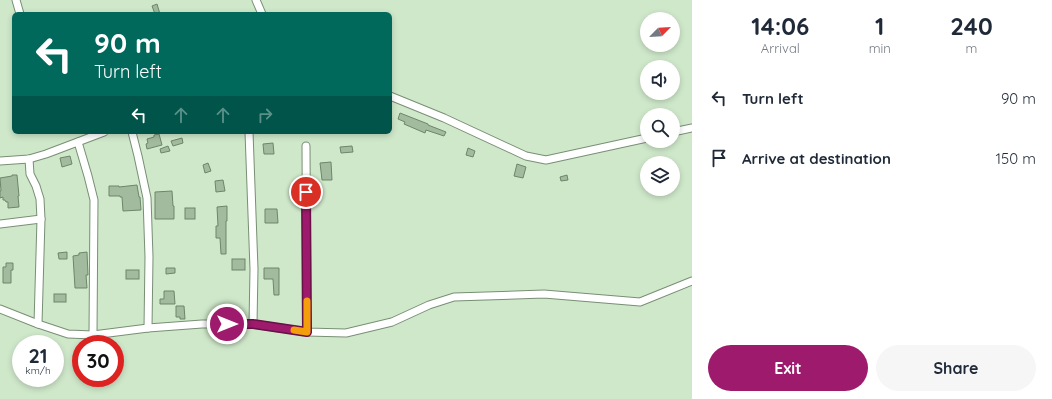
<!DOCTYPE html>
<style>
body{margin:0;font-family:Quicksand,sans-serif;background:#f6f6f7;color:#1f2937;height:100vh;display:flex;flex-direction:column;font-size:15px;white-space:nowrap}
*{box-sizing:border-box;margin:0}
p{font-size:13px;color:#747a83}
.icon{flex:none;width:22px;height:22px;fill:none;stroke:currentColor;stroke-width:2;stroke-linecap:round;stroke-linejoin:round}
.map{position:relative;flex:1;overflow:hidden}
.sheet{display:flex;flex-direction:column;background:#fff;width:360px}
.sheet>*{flex:none}
.hud{position:absolute;left:12px;top:12px;width:380px;height:122px;border-radius:6px;box-shadow:0 2px 6px #0003;background:#00695c;color:#fff;overflow:hidden}
.needle{width:26px;rotate:66deg}
.controls{position:absolute;left:640px;top:12px;display:grid;gap:8px}
.controls a{display:grid;place-items:center;width:40px;height:40px;border-radius:50%;background:#fff;box-shadow:0 2px 6px #0003;font-size:20px}
.speed{position:absolute;left:12px;top:335px;display:flex;gap:8px;font-size:20px;font-weight:700;text-align:center}
.speed>*{display:grid;place-content:center;width:52px;height:52px;border-radius:50%;background:#fff;box-shadow:0 2px 6px #0003;line-height:1}
.speed small{font-size:10px;font-weight:400}
.speed .limit{border:6px solid #d22;background:#fff;color:#111}
.pin{position:absolute;display:grid;place-items:center;width:34px;height:34px;color:#fff;margin:-17px;border:2px solid #fff;border-radius:50%;box-shadow:0 1px 4px #0007}
.me{position:absolute;width:44px;margin:-22px;rotate:90deg;stroke-linejoin:round;filter:drop-shadow(0 0 3px #0008)}
.turn{display:flex;align-items:center;gap:14px;height:84px;padding:0 16px;font-size:18px}
.turn .icon{width:52px;height:52px;stroke-width:2.5}
.turn b{display:block;font-size:28px;line-height:34px}
.lanes{display:flex;align-items:center;height:38px;padding:0 16px;background:#0003;justify-content:center;gap:20px;direction:ltr}
.lanes .off{opacity:.35}
.eta{display:flex;justify-content:space-evenly;align-items:center;height:68px;text-align:center}
.eta b{font-size:24px;font-weight:800;line-height:28px}
.button{display:flex;gap:8px;margin-top:auto;padding:8px 16px}
.button a{flex:1;height:46px;border-radius:24px;background:#9e1a6c;color:#fff;font-size:16px;font-weight:800;line-height:46px;text-align:center}
.button a+a{background:#f6f6f7;color:#1f2937}
ul{padding:0;list-style:none}
li{display:flex;align-items:center;gap:12px;height:60px;padding:0 16px}
li div{flex:1}
li b{display:block;font-size:15px}
li em{font-style:normal}
main{display:flex;flex:1;min-height:0}
.map>svg:first-child{display:block}
.building{fill:#a2ba9e;stroke:#6e856a}
.lines{fill:none;stroke-linecap:round;stroke-linejoin:round}
.street-casing{stroke:#788f74;stroke-width:9}
.street{stroke:#fff;stroke-width:7}
.route-casing{stroke:#671146;stroke-width:10}
.route{stroke:#9e1a6c;stroke-width:7}
.slow{stroke:#f59e0b;stroke-width:7}
</style>
<main>
<div class="map">
<svg width="692" height="399" viewBox="0 0 692 399">
<rect width="100%" height="100%" fill="#cfe8ca"/>
<g class="building">
<path d="M157,4l3,10h-5l-3,-8z"/>
<path d="M400,113l28,11v1l18,7 -2,4 -18,-6 -1,3 -21,-9 1,-2 -7,-3z"/>
<path d="M159,134l3,11 -15,4 -1,-5 2,-1 -1,-4 7,-2v-2z"/>
<path d="M182,138l1,5 -10,3 -2,-5z"/>
<path d="M273,143l1,11h-10l-1,-10z"/>
<path d="M168,146l2,5 -9,2 -1,-4z"/>
<path d="M352,146l1,6 -12,1 -1,-6z"/>
<path d="M468,148l7,3 -2,6 -7,-2z"/>
<path d="M70,156l2,8 -10,3 -2,-9z"/>
<path d="M331,162l1,18h-10l-2,-17z"/>
<path d="M208,163l3,8 -6,2 -2,-8z"/>
<path d="M517,164l9,3 -3,11 -9,-2z"/>
<path d="M12,175h5l2,21h-1l1,11 -11,1v-6h-2l-1,-2h-2v-3l-3,1v-7h1l-1,-13 12,-2z"/>
<path d="M567,175l1,5 -7,1 -1,-4z"/>
<path d="M223,180l2,11 -9,1 -1,-11z"/>
<path d="M137,185l2,12h1l1,13 -18,1 -1,-14h-2v-1h-11v-10h10v1z"/>
<path d="M172,191l1,15h1v13h-19v-27z"/>
<path d="M227,206v15h-1v33h-5l-1,-16h-4v-12h2l-1,-19z"/>
<rect x="185" y="208" width="10" height="11"/>
<path d="M265,209h12l1,14h-13z"/>
<path d="M67,252v7h-8l-1,-6z"/>
<path d="M87,252l1,23h-2l1,13h-12l-2,-32 6,-1v-2z"/>
<rect x="232" y="259" width="13" height="11"/>
<path d="M6,263h7v7h-2v13h-8v-16h3z"/>
<path d="M166,268h9v5l-9,1z"/>
<path d="M264,268h15v27h-5l-1,-16h-9z"/>
<rect x="126" y="270" width="13" height="9"/>
<path d="M164,291h10l1,13h-15v-5h4z"/>
<rect x="54" y="294" width="12" height="8"/>
<path d="M176,306h8l1,13h-5v-2h-4z"/>
</g>
<g class="lines">
<defs>
<g id="street">
<path d="M16,0l4,14"/>
<path d="M256,0l6,14"/>
<path d="M390,96l54,22 82,38 20,4 101,-22"/>
<path d="M132,132l6,24 9,42 2,59 -1,71"/>
<path d="M249,132l5,137 -1,55"/>
<path d="M673,132l19,-4"/>
<path d="M78,142l10,34 6,24 -1,135"/>
<path d="M306,146l1,186"/>
<path d="M29,159l1,15 6,12 4,13 1,20 -3,105"/>
<path d="M0,161l29,-2 17,-5 58,-22"/>
<path d="M0,224l41,-5"/>
<path d="M0,309l38,15 30,10 25,1 55,-7 54,-4h51l54,8 39,1 46,-11 37,-17 25,-8 90,-3 96,8 52,-21"/>
</g>
</defs>
<use href="#street" class="street-casing"/>
<use href="#street" class="street"/>
</g>
<g class="lines">
<defs>
<path id="route" d="M227,324h26l54,8 -1,-140"/>
</defs>
<use href="#route" class="route-casing"/>
<use href="#route" class="route"/>
<path class="slow" d="M294,330l13,2v-31"/>
</g>
</svg>
<div class="controls">
<a><svg class="needle" viewBox="-14 -14 28 28"><path d="M0-13l5 13h-10z" fill="#e53935"/><path d="M0 13l5-13h-10z" fill="#747a83"/></svg></a>
<a><svg class="icon" aria-label="sound" viewBox="0 0 24 24"><path d="M4 9h4l5-4v14l-5-4H4zM17 9q2 3 0 6"/></svg></a>
<a><svg class="icon" aria-label="search" viewBox="0 0 24 24"><circle cx="10" cy="10" r="6"/><path d="M15 15l6 6"/></svg></a>
<a><svg class="icon" aria-label="layers" viewBox="0 0 24 24"><path d="M12 4l9 5-9 5-9-5zM3 14l9 5 9-5"/></svg></a>
</div>
<div class="speed"><div>21<small>km/h</small></div><div class="limit">30</div></div>
<div class="pin" style="left:306px;top:192px;background:#d93025"><svg class="icon" aria-label="arrive" viewBox="0 0 24 24"><path d="M6 21V4h12l-3 4 3 4H6"/></svg></div>
<svg class="me" style="left:227px;top:324px" viewBox="-20 -20 40 40"><circle r="17" fill="#9e1a6c" stroke="#fff" stroke-width="3"/><path d="M0-11L8 9 0 5-8 9z" fill="#fff"/></svg>
<div class="hud">
<div class="turn"><svg class="icon" aria-label="left" viewBox="0 0 24 24"><path d="M17 20v-9H6M10 6l-5 5 5 5"/></svg><div><b>90 m</b>Turn left</div></div>
<div class="lanes"><svg class="icon" aria-label="left" viewBox="0 0 24 24"><path d="M17 20v-9H6M10 6l-5 5 5 5"/></svg><svg class="icon off" aria-label="ahead" viewBox="0 0 24 24"><path d="M12 20V5M6 11l6-6 6 6"/></svg><svg class="icon off" aria-label="ahead" viewBox="0 0 24 24"><path d="M12 20V5M6 11l6-6 6 6"/></svg><svg class="icon off" aria-label="right" viewBox="0 0 24 24"><path d="M7 20v-9h11M14 6l5 5-5 5"/></svg></div>
</div>
</div>
<section class="sheet">
<div class="eta">
<div><b>14:06</b><p>Arrival</p></div>
<div><b>1</b><p>min</p></div>
<div><b>240</b><p>m</p></div>
</div>
<ul>
<li><svg class="icon" aria-label="left" viewBox="0 0 24 24"><path d="M17 20v-9H6M10 6l-5 5 5 5"/></svg><div><b>Turn left</b></div><em>90 m</em></li>
<li><svg class="icon" aria-label="arrive" viewBox="0 0 24 24"><path d="M6 21V4h12l-3 4 3 4H6"/></svg><div><b>Arrive at destination</b></div><em>150 m</em></li>
</ul>
<div class="button"><a>Exit</a><a>Share</a></div>
</section>
</main>
